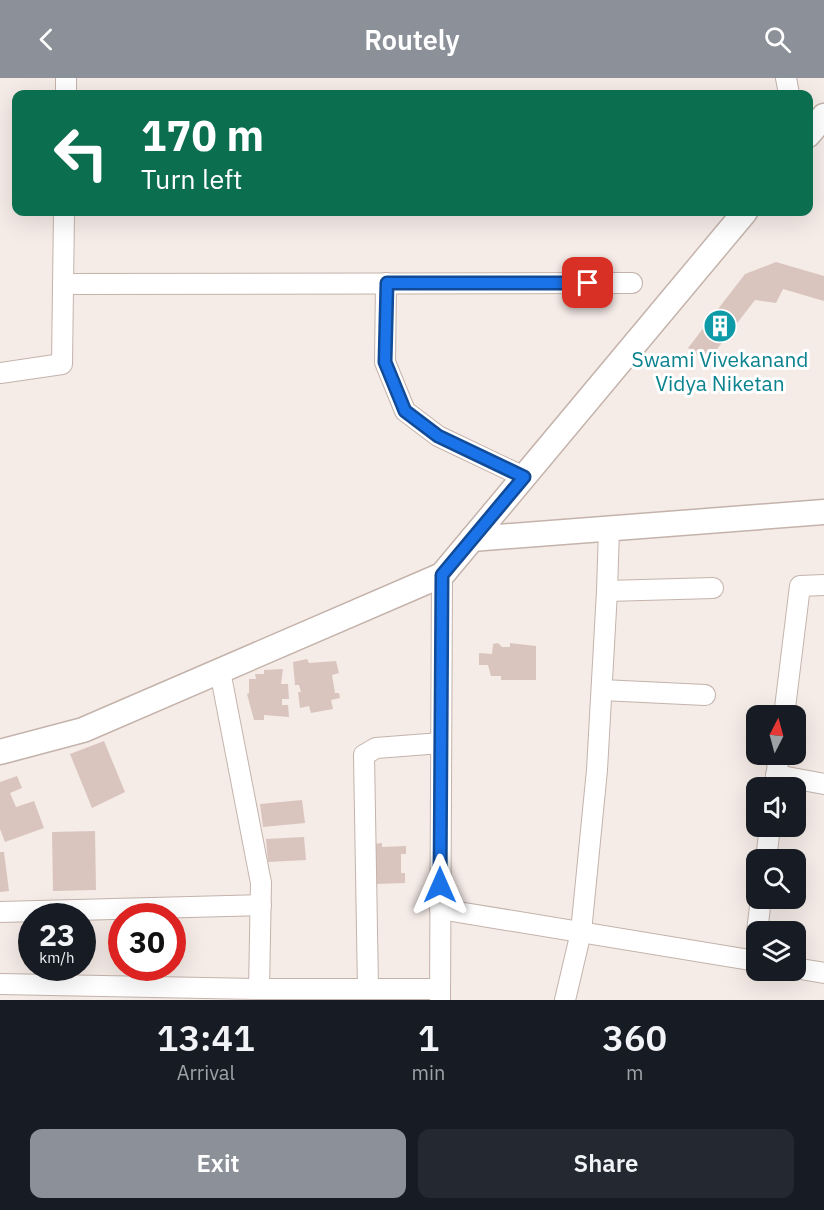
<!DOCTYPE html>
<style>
body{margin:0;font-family:"IBM Plex Sans",sans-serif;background:#242831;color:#f1f3f6;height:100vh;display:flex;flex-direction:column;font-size:22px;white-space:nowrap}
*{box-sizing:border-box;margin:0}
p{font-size:20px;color:#9ea1a6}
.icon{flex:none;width:33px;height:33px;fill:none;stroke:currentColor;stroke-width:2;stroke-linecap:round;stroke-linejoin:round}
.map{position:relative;height:922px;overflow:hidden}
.sheet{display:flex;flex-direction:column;background:#171b24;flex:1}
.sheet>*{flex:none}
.guide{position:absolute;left:12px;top:12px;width:801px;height:126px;border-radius:12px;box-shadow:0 6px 24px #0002;background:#0b6e4f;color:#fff;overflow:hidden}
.needle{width:39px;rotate:6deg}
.tools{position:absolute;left:746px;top:627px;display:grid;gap:12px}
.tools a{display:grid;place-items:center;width:60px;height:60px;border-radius:12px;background:#171b24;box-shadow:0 6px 24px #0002;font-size:30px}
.speed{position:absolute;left:18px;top:825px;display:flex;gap:12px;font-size:30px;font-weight:700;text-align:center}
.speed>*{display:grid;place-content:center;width:78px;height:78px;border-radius:50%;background:#171b24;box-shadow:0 6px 24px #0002;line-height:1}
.speed small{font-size:15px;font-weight:400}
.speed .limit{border:9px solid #d22;background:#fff;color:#111}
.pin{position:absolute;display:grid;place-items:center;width:51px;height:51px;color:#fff;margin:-26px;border-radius:12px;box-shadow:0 3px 9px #0006}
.me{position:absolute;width:66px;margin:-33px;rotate:0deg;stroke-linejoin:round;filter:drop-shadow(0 0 4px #0008)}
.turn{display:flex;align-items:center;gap:21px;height:126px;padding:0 30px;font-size:27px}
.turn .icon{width:78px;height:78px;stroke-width:2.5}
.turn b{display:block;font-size:42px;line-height:51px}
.eta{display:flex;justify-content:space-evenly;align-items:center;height:102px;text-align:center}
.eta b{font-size:36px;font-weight:600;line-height:42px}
.button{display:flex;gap:12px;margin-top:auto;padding:12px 30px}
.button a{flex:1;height:69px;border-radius:12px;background:#8c9099;color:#fff;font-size:24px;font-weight:600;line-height:69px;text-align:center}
.button a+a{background:#242831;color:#f1f3f6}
header{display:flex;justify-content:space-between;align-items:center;height:78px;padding:0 30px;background:#8c9099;color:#fff;font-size:27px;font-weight:600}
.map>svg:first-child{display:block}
.building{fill:#dac5be}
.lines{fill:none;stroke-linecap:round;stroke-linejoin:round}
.minor-casing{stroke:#c4b3ab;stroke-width:22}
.tertiary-casing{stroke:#c4b3ab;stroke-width:27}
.minor{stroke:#fff;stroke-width:20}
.tertiary{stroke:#fff;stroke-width:24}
.route-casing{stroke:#114b97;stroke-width:15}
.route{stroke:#1a73e8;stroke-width:10}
.labels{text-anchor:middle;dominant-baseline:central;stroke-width:6;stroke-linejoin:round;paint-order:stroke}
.culture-label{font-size:21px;fill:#0d838f;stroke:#fff}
</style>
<header><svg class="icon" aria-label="back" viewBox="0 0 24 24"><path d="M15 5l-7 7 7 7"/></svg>Routely<svg class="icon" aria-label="search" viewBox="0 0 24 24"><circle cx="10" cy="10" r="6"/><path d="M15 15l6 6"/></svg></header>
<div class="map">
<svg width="824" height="922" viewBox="0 0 824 922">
<rect width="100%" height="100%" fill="#f5ebe7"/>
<g class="building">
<path d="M776,184l48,14v25l-41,-12 -7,14 -21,-3 -48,62 -19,-14 57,-74z"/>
<path d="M498,565l4,4h8v-4l26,3v34h-35v-4h-10l-3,-11h-9v-12l13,1 1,-10z"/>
<path d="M307,581l2,4 27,-2 3,12 -7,2 3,18h4l1,5 -9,2 2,9 -22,4 -2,-7 -9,2 -2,-16h3l-2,-7h-4l-2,-23z"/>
<path d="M283,591l-2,15h7l1,15h-7v6h6l1,12 -25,-2v5h-10l-7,-26 2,-1v-14h7l-1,-5h9v-4z"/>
<path d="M104,663l21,51 -33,16 -22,-54z"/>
<path d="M17,698l5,12 -12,5 6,14 18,-6 10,27 -39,14 -5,-13v-47z"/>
<path d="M302,722l3,23 -42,4 -3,-23z"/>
<path d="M95,753l1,59 -43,1 -1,-59z"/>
<path d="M304,759l2,23 -38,2 -2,-23z"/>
<path d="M382,765v4l24,-1v8h-5v19h4v10l-29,1 -2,-40z"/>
<path d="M0,774h4l5,39 -9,1z"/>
</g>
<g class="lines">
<defs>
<g id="minor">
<path d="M786,0l3,16"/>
<path d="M66,16v-16"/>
<path d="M386,205l-1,79 20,49 33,25 86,41"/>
<path d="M63,206l569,-1"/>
<path d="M0,295l62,-9 2,-152"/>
<path d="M607,513l2,-62"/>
<path d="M220,593l41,212 -2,106h181"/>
<path d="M602,612l103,5"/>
<path d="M784,638l16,-130 24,-1"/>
<path d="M776,697l48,9"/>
<path d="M775,710l4,-34"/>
<path d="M766,782l4,-34"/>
<path d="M440,831l316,52"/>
<path d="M0,834l261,-7"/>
<path d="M757,854l4,-34"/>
<path d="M795,890l29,5"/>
<path d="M0,906l259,5"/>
<path d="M368,911l-4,-234 12,-7 65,-5"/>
<path d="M440,922l2,-425"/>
<path d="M565,922l16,-68 16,-162 10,-179 106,-3"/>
</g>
<g id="tertiary">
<path d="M808,57l16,-19"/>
<path d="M472,461l352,-27"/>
<path d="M0,674l83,-22 359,-155 303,-363"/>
</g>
</defs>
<use href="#minor" class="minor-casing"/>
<use href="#tertiary" class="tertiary-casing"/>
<use href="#minor" class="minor"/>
<use href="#tertiary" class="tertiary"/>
</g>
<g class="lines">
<defs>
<path id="route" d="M440,807l2,-310 82,-98 -86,-41 -33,-25 -20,-49 2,-79h201"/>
</defs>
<use href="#route" class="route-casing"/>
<use href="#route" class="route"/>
</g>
<defs>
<symbol id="building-disc" viewBox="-11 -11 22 22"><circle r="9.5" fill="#0f9aa8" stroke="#fff"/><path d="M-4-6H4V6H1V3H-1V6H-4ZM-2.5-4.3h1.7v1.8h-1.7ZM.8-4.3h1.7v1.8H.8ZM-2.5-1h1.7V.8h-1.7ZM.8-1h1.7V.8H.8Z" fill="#fff"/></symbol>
</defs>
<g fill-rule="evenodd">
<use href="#building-disc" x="701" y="229" width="38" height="38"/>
</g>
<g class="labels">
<g class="culture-label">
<text x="720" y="281">Swami Vivekanand<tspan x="720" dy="24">Vidya Niketan</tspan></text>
</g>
</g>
</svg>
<div class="tools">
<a><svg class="needle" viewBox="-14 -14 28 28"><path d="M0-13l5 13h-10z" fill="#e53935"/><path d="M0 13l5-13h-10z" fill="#9ea1a6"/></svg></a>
<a><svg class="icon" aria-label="sound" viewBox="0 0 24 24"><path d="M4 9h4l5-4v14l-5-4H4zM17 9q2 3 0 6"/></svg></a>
<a><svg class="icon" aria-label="search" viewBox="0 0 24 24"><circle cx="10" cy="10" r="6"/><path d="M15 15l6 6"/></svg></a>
<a><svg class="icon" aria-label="layers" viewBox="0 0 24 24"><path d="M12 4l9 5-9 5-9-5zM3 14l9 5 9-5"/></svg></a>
</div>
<div class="speed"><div>23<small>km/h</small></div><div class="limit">30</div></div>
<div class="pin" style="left:588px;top:205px;background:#d93025"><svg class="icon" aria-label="arrive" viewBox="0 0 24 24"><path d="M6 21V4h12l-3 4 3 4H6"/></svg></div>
<svg class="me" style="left:440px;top:807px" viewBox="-20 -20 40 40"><path d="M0-17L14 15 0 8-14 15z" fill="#1a73e8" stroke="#fff" stroke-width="4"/></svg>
<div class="guide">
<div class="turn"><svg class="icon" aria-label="left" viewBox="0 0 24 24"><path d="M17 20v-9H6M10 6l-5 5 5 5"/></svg><div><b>170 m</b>Turn left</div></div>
</div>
</div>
<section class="sheet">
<div class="eta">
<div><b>13:41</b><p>Arrival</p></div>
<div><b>1</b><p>min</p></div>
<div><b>360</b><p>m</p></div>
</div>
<div class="button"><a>Exit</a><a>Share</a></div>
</section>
